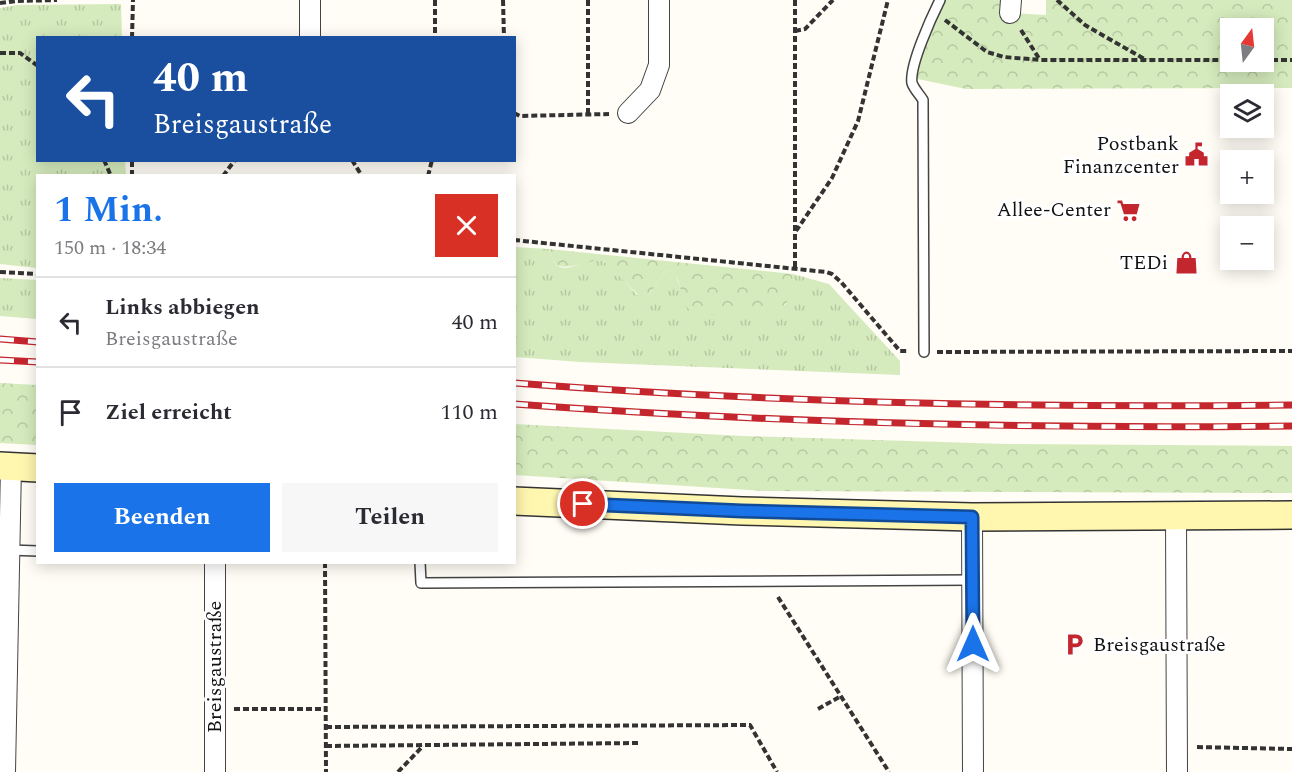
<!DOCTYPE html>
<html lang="de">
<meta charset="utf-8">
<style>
body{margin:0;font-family:Spectral,serif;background:#f7f7f7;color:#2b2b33;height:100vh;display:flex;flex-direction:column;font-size:22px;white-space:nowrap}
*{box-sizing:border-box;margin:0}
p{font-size:20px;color:#7c7c81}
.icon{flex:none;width:33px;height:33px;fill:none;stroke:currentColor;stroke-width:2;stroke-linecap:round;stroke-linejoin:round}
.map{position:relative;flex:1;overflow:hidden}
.details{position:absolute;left:36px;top:174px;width:480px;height:390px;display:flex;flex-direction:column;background:#fff;border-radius:0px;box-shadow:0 3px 15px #0003}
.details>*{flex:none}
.top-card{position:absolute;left:36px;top:36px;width:480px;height:126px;border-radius:0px;box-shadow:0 3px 15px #0003;background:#1a4fa0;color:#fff;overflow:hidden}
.needle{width:39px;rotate:15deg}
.tools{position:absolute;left:1220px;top:18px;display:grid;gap:12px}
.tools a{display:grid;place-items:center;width:54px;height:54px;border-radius:0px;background:#fff;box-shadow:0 3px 15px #0003;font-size:30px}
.pin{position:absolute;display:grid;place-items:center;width:51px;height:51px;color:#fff;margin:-26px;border:3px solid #fff;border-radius:50%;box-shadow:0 2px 6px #0007}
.me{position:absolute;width:66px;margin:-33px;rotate:0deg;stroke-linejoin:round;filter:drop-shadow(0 0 4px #0008)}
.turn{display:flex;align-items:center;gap:21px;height:126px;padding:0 18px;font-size:27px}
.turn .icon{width:78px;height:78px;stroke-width:2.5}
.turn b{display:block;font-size:42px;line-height:51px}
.round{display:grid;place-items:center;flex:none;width:63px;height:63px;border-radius:0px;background:#f7f7f7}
.head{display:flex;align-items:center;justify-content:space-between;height:102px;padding:0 18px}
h1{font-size:36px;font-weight:700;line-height:45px;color:#1a73e8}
.primary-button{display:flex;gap:12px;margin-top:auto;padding:12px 18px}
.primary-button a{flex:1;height:69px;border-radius:0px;background:#1a73e8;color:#fff;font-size:24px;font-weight:700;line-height:69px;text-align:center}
.primary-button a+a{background:#f7f7f7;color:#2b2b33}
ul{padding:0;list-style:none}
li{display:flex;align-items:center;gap:18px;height:90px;padding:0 18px;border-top:2px solid #e1e1e2}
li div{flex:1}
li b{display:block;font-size:22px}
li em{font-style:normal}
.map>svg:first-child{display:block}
.grass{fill:url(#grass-tufts)}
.park{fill:url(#park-crowns);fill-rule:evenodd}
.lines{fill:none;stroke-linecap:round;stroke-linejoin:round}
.lane-casing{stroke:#444;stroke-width:12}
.street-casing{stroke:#444;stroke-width:22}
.secondary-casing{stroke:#333;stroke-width:30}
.path{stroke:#333;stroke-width:4;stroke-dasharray:6 3;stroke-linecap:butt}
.lane{stroke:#fff;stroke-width:9}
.street{stroke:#fff;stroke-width:20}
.secondary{stroke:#fff6b0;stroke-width:27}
.rail-casing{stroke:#c4262e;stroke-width:7}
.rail{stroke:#fff;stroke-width:4.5;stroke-dasharray:14;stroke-linecap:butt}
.route-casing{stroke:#114b97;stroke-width:15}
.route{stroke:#1a73e8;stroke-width:10}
.labels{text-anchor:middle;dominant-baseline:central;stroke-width:6;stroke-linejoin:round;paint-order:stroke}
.poi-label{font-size:20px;fill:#111;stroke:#fff;text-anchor:end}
.street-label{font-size:20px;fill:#111;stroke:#fff}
</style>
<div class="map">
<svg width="1292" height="772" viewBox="0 0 1292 772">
<defs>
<pattern id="grass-tufts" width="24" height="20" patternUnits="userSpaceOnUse" patternTransform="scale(1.5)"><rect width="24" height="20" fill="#d5ebbd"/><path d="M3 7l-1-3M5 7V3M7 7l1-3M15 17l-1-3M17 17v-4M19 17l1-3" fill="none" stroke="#b6c8a1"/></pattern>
<pattern id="park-crowns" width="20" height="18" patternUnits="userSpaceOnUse" patternTransform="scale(1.5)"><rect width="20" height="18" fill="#d5ebbd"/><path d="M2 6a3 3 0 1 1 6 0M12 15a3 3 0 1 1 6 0" fill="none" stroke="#b6c8a1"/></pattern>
</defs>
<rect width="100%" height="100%" fill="#fffdf5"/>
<g class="grass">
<path d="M121,4l1,33 -84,1v122l87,1 1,14 -88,1 -1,92 -37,-4v-256l17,-3z"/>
<path d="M514,247l35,2c2,5 4,14 9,17 14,8 31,-13 45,-5 11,6 24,24 34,34h12l15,-22 6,-3 5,4 13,33 86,2 11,-4 5,-11 3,-20 36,10 71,77v14l-320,-13 -65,-5z"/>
<path d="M0,278l37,2v39l-37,-3z"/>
</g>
<g class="park">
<path d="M940,0h71v13l35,2v-15h246v88l-326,1 -53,-11zM1230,28h33v34h-33z"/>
<path d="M549,249l244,25c-1,9 -1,25 -9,31 -11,9 -82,13 -93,6 -12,-9 -8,-33 -21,-41l-6,3 -15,22 -10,1 -35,-35c-13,-4 -40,13 -49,2 -3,-3 -4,-10 -6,-14z"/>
<path d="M0,383l37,2v60l-37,-2z"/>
<path d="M514,424l229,12 264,8 285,2v47l-527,-2 -250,-16z"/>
</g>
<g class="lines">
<defs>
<g id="lane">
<path d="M924,352l-1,-252c-3,-5 -9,-11 -11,-17 -3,-17 20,-67 28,-83"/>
<path d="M9,550l29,1"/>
<path d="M420,562l1,21 551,-3"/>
</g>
<g id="street">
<path d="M1010,13l1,-13"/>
<path d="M310,38v-38"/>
<path d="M628,113l22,-23 9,-25v-65"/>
<path d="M972,517l1,255"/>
<path d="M1176,517l1,255"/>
<path d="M5,772l6,-306"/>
<path d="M215,772v-210"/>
</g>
<g id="secondary">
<path d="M0,466l38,2"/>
<path d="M514,501l228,10 230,6 320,-2"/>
</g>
</defs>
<use href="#lane" class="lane-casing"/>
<use href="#street" class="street-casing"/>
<use href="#secondary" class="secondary-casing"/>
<g class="path">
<path d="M435,0v38"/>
<path d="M503,0l1,38"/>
<path d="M588,0v114"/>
<path d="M795,0v268"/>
<path d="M1057,0l28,25 61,35"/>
<path d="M0,3l17,-2 40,-1"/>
<path d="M945,20l42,32 17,5 36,3h190"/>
<path d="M1021,30l19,30"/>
<path d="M795,31l10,-2 28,-29"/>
<path d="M132,38l1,-38"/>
<path d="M0,53h20l18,13"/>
<path d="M1263,60h29"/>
<path d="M514,113l6,3 89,-2"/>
<path d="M104,160l7,16"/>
<path d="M352,160l10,16"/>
<path d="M132,176v-16"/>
<path d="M223,176l12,-16"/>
<path d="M428,176l4,-16"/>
<path d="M796,231l36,-53 26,-57 30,-121"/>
<path d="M514,240l312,32 6,2 9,8 59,69h9"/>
<path d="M0,272l38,2"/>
<path d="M937,352l355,-1"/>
<path d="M325,562l1,210"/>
<path d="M778,597l111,175"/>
<path d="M234,709h92"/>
<path d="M818,709l23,-13"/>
<path d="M326,727l424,-2 27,47"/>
<path d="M326,746l314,-3"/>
<path d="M1197,747l95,2"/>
<path d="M398,772l25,-26"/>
</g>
<use href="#lane" class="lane"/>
<use href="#street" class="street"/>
<use href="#secondary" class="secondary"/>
<defs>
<g id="rail">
<path d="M0,339l38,3"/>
<path d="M0,360l38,2"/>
<path d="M514,383c259,20 519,25 778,22"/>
<path d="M514,404c259,19 519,25 778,22"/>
</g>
</defs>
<use href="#rail" class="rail-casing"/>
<use href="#rail" class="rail"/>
</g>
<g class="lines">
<defs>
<path id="route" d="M583,504l159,7 230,6 1,127"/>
</defs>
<use href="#route" class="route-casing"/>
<use href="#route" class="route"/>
</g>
<defs>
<symbol id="civic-bare" viewBox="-9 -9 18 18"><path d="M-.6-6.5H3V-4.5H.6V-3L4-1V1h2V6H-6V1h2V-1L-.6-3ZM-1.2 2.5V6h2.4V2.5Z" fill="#c4262e" stroke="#fff" stroke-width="2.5" paint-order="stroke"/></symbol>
<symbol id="supermarket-bare" viewBox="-9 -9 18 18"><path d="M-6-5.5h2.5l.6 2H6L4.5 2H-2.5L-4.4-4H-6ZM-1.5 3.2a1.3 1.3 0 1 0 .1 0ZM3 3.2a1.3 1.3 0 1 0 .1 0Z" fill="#c4262e" stroke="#fff" stroke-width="2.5" paint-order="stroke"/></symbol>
<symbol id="shop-bare" viewBox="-9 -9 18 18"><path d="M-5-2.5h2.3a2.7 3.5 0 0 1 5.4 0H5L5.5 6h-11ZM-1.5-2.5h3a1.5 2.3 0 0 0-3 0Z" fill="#c4262e" stroke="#fff" stroke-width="2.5" paint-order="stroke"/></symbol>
<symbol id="parking-bare" viewBox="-9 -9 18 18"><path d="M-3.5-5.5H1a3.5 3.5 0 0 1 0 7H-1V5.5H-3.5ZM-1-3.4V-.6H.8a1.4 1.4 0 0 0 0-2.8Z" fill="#c4262e" stroke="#fff" stroke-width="2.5" paint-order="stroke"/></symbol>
</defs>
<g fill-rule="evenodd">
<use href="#civic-bare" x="1180" y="138" width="33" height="33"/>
<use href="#supermarket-bare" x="1112" y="194" width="33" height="33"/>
<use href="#shop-bare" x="1170" y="246" width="33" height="33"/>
<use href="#parking-bare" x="1058" y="628" width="33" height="33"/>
</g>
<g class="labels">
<g class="poi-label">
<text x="1179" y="144">Postbank<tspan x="1179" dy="23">Finanzcenter</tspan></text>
<text x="1111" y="210">Allee-Center</text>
<text x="1168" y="263">TEDi</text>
<text x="1093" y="645" text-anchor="start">Breisgaustraße</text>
</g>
<g class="street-label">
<text transform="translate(215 667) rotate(-90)">Breisgaustraße</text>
</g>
</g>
</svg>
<div class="tools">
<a><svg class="needle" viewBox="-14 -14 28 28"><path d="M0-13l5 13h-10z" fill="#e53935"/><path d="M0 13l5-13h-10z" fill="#7c7c81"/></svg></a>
<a><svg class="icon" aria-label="layers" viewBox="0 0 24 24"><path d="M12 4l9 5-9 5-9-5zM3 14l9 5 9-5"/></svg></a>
<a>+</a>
<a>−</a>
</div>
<div class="pin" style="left:583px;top:504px;background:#d93025"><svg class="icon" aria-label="arrive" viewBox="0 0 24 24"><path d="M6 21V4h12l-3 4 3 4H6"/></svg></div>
<svg class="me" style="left:973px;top:644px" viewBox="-20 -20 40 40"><path d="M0-17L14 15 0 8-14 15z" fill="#1a73e8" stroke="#fff" stroke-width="4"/></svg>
<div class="top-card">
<div class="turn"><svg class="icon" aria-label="left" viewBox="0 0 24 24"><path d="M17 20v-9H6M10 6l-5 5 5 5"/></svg><div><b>40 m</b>Breisgaustraße</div></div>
</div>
<section class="details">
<div class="head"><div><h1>1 Min.</h1><p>150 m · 18:34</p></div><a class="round" style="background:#d93025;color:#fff"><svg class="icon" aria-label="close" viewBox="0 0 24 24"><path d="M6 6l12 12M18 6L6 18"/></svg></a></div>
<ul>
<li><svg class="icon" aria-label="left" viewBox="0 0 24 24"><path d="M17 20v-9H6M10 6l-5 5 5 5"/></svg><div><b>Links abbiegen</b><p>Breisgaustraße</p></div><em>40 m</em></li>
<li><svg class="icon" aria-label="arrive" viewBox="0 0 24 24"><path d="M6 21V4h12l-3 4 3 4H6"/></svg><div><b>Ziel erreicht</b></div><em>110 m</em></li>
</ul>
<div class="primary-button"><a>Beenden</a><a>Teilen</a></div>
</section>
</div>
